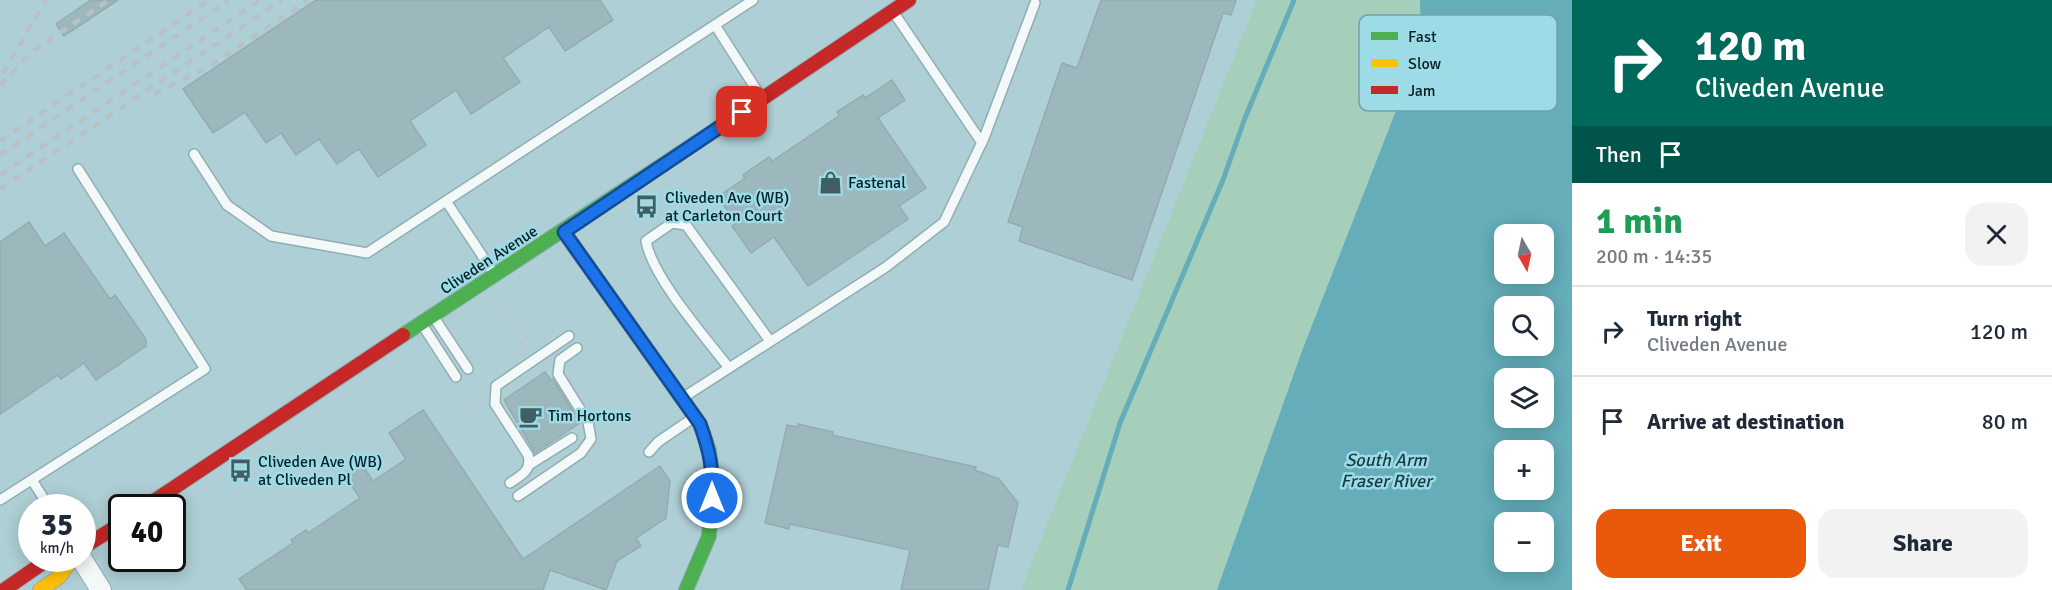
<!DOCTYPE html>
<meta charset="utf-8">
<style>
body{margin:0;font-family:Signika,sans-serif;background:#f2f2f3;color:#1f2937;height:100vh;display:flex;flex-direction:column;font-size:22px;white-space:nowrap}
*{box-sizing:border-box;margin:0}
p{font-size:20px;color:#747a83}
.icon{flex:none;width:33px;height:33px;fill:none;stroke:currentColor;stroke-width:2;stroke-linecap:round;stroke-linejoin:round}
.map{position:relative;flex:1;overflow:hidden}
.side{display:flex;flex-direction:column;background:#fff;width:480px}
.side>*{flex:none}
.guide{background:#00695c;color:#fff;overflow:hidden}
.needle{width:39px;rotate:171deg}
.tools{position:absolute;left:1494px;top:224px;display:grid;gap:12px}
.tools a{display:grid;place-items:center;width:60px;height:60px;border-radius:12px;background:#fff;box-shadow:0 3px 15px #0003;font-size:30px}
.speed{position:absolute;left:18px;top:494px;display:flex;gap:12px;font-size:30px;font-weight:700;text-align:center}
.speed>*{display:grid;place-content:center;width:78px;height:78px;border-radius:50%;background:#fff;box-shadow:0 3px 15px #0003;line-height:1}
.speed small{font-size:15px;font-weight:400}
.speed .limit{border:3px solid #111;border-radius:9px;background:#fff;color:#111}
.pin{position:absolute;display:grid;place-items:center;width:51px;height:51px;color:#fff;margin:-26px;border-radius:12px;box-shadow:0 3px 9px #0006}
.me{position:absolute;width:66px;margin:-33px;rotate:0deg;stroke-linejoin:round;filter:drop-shadow(0 0 4px #0008)}
.turn{display:flex;align-items:center;gap:21px;height:126px;padding:0 24px;font-size:27px}
.turn .icon{width:78px;height:78px;stroke-width:2.5}
.turn b{display:block;font-size:42px;line-height:51px}
.then{display:flex;align-items:center;height:57px;padding:0 24px;background:#0003;gap:12px;font-size:22px}
.round{display:grid;place-items:center;flex:none;width:63px;height:63px;border-radius:18px;background:#f2f2f3}
.head{display:flex;align-items:center;justify-content:space-between;height:102px;padding:0 24px}
h1{font-size:36px;font-weight:700;line-height:45px;color:#1e9e55}
.primary-button{display:flex;gap:12px;margin-top:auto;padding:12px 24px}
.primary-button a{flex:1;height:69px;border-radius:18px;background:#ea580c;color:#fff;font-size:24px;font-weight:700;line-height:69px;text-align:center}
.primary-button a+a{background:#f2f2f3;color:#1f2937}
ul{padding:0;list-style:none}
li{display:flex;align-items:center;gap:18px;height:90px;padding:0 24px;border-top:2px solid #e0e1e3}
li div{flex:1}
li b{display:block;font-size:22px}
li em{font-style:normal}
main{display:flex;flex:1;min-height:0}
.map>svg:first-child{display:block}
.green{fill:#a5cebb}
.water{fill:#64adb9;fill-rule:evenodd}
.lines{fill:none;stroke-linecap:round;stroke-linejoin:round}
.stream{stroke:#64adb9;stroke-width:5}
.building{fill:#9db8bd;stroke:#92acb1;stroke-width:1.5}
.lane-casing{stroke:#92adb2;stroke-width:12}
.street-casing{stroke:#92adb2;stroke-width:22}
.fast-casing{stroke:#92adb2;stroke-width:16}
.slow-casing{stroke:#92adb2;stroke-width:16}
.jam-casing{stroke:#92adb2;stroke-width:16}
.path{stroke:#c2cccf;stroke-width:3;stroke-dasharray:4.5 3;stroke-linecap:butt}
.lane{stroke:#f3f8f9;stroke-width:9}
.street{stroke:#f3f8f9;stroke-width:20}
.fast{stroke:#4caf50;stroke-width:14}
.slow{stroke:#ffc107;stroke-width:14}
.jam{stroke:#c62828;stroke-width:14}
.rail{stroke:#b8c2c4;stroke-width:4.5;stroke-dasharray:8 8;stroke-linecap:butt}
.route-casing{stroke:#114b97;stroke-width:15}
.route{stroke:#1a73e8;stroke-width:10}
.labels{text-anchor:middle;dominant-baseline:central;stroke-width:5;stroke-linejoin:round;paint-order:stroke}
.poi-label{font-size:16px;fill:#072126;stroke:#9ddbe6;text-anchor:start}
.street-label{font-size:16px;fill:#072126;stroke:#9ddbe6}
.water-label{font-size:18px;font-style:italic;fill:#143e44;stroke:#9ddbe6}
.key{fill:#9ddbe6;stroke:#70a3ac;stroke-width:1.5}
.key-label{font-size:16px;fill:#072126}
</style>
<main>
<div class="map">
<svg width="1572" height="590" viewBox="0 0 1572 590">
<rect width="100%" height="100%" fill="#aecfd5"/>
<path class="green" d="M1257,0h231l-246,590h-221z"/>
<path class="water" d="M1420,0h152v590h-355l85,-239 119,-304zM1504,234h40v39h-40zM1504,306h40v39h-40zM1504,378h40v39h-40zM1504,450h40v39h-40zM1504,522h40v39h-40z"/>
<g class="lines">
<path class="stream" d="M1068,590l52,-167 103,-243 22,-62 49,-118"/>
</g>
<g class="building">
<path d="M91,0h27l-54,36 -8,-12z"/>
<path d="M316,0h284l13,20 -48,31 -16,-24 -46,31 17,24 -49,32 -15,-24 -46,31 16,24 -48,32 -19,-28 -22,15 -18,-25 -23,16 -15,-22 -15,10 -21,-31 -32,21 -30,-44z"/>
<path d="M1101,0h135l-5,15 -8,-2 -91,267 -113,-39 4,-14 -15,-5 54,-159 15,5z"/>
<path d="M892,80l13,20 -27,18 48,70 -27,18 9,13 -100,67 -34,-49 -23,16 -19,-27 4,-3 -18,-26 27,-19 -2,-3 26,-18 3,4 67,-45 -2,-4 26,-17 2,3z"/>
<path d="M29,222l16,24 19,-13 46,66 5,-4 31,44v7l-50,34 -12,-17 -23,16 -3,-4 -58,39v-172z"/>
<path d="M545,372l6,8 2,-1 27,44 -45,30 -31,-53z"/>
<path d="M423,410l100,149 137,-93 10,15 -4,37 -30,20 5,8 -24,15 -11,29 -56,-20 -7,20h-296l-8,-11 54,-36 -2,-3 15,-10 2,3 52,-35 -16,-24 16,-12 13,19 33,-22 -17,-26z"/>
<path d="M798,424l35,8 -1,3 144,32 -1,3 24,9 19,24 -10,44 -10,-2 -10,45h-87l9,-40 -120,-26 -1,5 -24,-6 22,-98 11,2z"/>
</g>
<g class="lines">
<defs>
<g id="lane">
<path d="M894,13l88,130"/>
<path d="M715,25l46,72"/>
<path d="M194,154l33,51 44,31 96,17 79,-52"/>
<path d="M493,272l-47,-71 307,-201"/>
<path d="M435,319l33,50"/>
<path d="M423,326l33,51"/>
<path d="M729,368c-23,-30 -77,-91 -83,-127l26,-18 14,2 84,116"/>
<path d="M684,397l202,-130 58,-45 40,-84 51,-135"/>
<path d="M649,452l9,-10 35,-24"/>
<path d="M529,465l43,-27"/>
<path d="M32,480l17,27"/>
<path d="M510,483c12,-8 22,-13 18,-28l-33,-51 1,-18 73,-50"/>
<path d="M518,496l63,-43 10,-14 -3,-17 -30,-48 2,-14 17,-12"/>
<path d="M0,500l205,-131 -127,-200"/>
</g>
<path id="street" d="M81,558l20,32"/>
<g id="fast">
<path d="M564,232l136,192 9,26 4,29 -4,57 -23,54"/>
<path d="M403,335l323,-212"/>
</g>
<path id="slow" d="M40,590l19,-13 14,-19"/>
<g id="jam">
<path d="M726,123l183,-123"/>
<path d="M145,507l258,-172"/>
<path d="M82,548l40,-25"/>
<path d="M4,590l43,-30 8,-2"/>
</g>
</defs>
<use href="#lane" class="lane-casing"/>
<use href="#street" class="street-casing"/>
<use href="#fast" class="fast-casing"/>
<use href="#slow" class="slow-casing"/>
<use href="#jam" class="jam-casing"/>
<g class="path">
<path d="M495,298l33,49"/>
<path d="M466,414l17,-11"/>
</g>
<use href="#lane" class="lane"/>
<use href="#street" class="street"/>
<use href="#fast" class="fast"/>
<use href="#slow" class="slow"/>
<use href="#jam" class="jam"/>
<g class="rail">
<path d="M3,73l43,-73"/>
<path d="M0,85l34,-35 75,-50"/>
<path d="M154,94l53,-26 101,-68"/>
<path d="M0,141l209,-141"/>
<path d="M0,155l229,-155"/>
<path d="M0,175l260,-175"/>
<path d="M0,189l282,-189"/>
</g>
</g>
<g class="lines">
<defs>
<path id="route" d="M712,498c2,-27 -3,-49 -12,-74l-136,-192 178,-120"/>
</defs>
<use href="#route" class="route-casing"/>
<use href="#route" class="route"/>
</g>
<defs>
<symbol id="shop-bare" viewBox="-9 -9 18 18"><path d="M-5-2.5h2.3a2.7 3.5 0 0 1 5.4 0H5L5.5 6h-11ZM-1.5-2.5h3a1.5 2.3 0 0 0-3 0Z" fill="#415e63" stroke="#9ddbe6" stroke-width="2.5" paint-order="stroke"/></symbol>
<symbol id="bus-bare" viewBox="-9 -9 18 18"><path d="M-5-6H5V4H4V6H2V4H-2V6H-4V4H-5ZM-3.5-4V0h7V-4ZM-3.5 1.2v1.5H-2V1.2ZM2 1.2v1.5H3.5V1.2Z" fill="#415e63" stroke="#9ddbe6" stroke-width="2.5" paint-order="stroke"/></symbol>
<symbol id="cafe-bare" viewBox="-9 -9 18 18"><path d="M-5.5-4.5H6V0H3Q3 3.5 0 3.5H-2.5Q-5.5 3.5-5.5 0ZM3-3.2v2h1.7v-2ZM-6 4.5H4V6H-6Z" fill="#415e63" stroke="#9ddbe6" stroke-width="2.5" paint-order="stroke"/></symbol>
</defs>
<g fill-rule="evenodd">
<use href="#shop-bare" x="814" y="166" width="33" height="33"/>
<use href="#bus-bare" x="630" y="190" width="33" height="33"/>
<use href="#cafe-bare" x="514" y="400" width="33" height="33"/>
<use href="#bus-bare" x="224" y="454" width="33" height="33"/>
</g>
<g class="labels">
<g class="poi-label">
<text x="848" y="183">Fastenal</text>
<text x="665" y="198">Cliveden Ave (WB)<tspan x="665" dy="18">at Carleton Court</tspan></text>
<text x="548" y="416">Tim Hortons</text>
<text x="258" y="462">Cliveden Ave (WB)<tspan x="258" dy="18">at Cliveden Pl</tspan></text>
</g>
<g class="street-label">
<text transform="translate(489 260) rotate(-33)">Cliveden Avenue</text>
</g>
<g class="water-label">
<text x="1386" y="460">South Arm<tspan x="1386" dy="21">Fraser River</tspan></text>
</g>
</g>
<rect x="1359" y="15" width="198" height="96" rx="9" class="key"/>
<rect x="1371" y="32" width="27" height="8" fill="#4caf50"/>
<rect x="1371" y="59" width="27" height="8" fill="#ffc107"/>
<rect x="1371" y="86" width="27" height="8" fill="#c62828"/>
<g class="key-label">
<text x="1408" y="42">Fast</text>
<text x="1408" y="69">Slow</text>
<text x="1408" y="96">Jam</text>
</g>
</svg>
<div class="tools">
<a><svg class="needle" viewBox="-14 -14 28 28"><path d="M0-13l5 13h-10z" fill="#e53935"/><path d="M0 13l5-13h-10z" fill="#747a83"/></svg></a>
<a><svg class="icon" aria-label="search" viewBox="0 0 24 24"><circle cx="10" cy="10" r="6"/><path d="M15 15l6 6"/></svg></a>
<a><svg class="icon" aria-label="layers" viewBox="0 0 24 24"><path d="M12 4l9 5-9 5-9-5zM3 14l9 5 9-5"/></svg></a>
<a>+</a>
<a>−</a>
</div>
<div class="speed"><div>35<small>km/h</small></div><div class="limit">40</div></div>
<div class="pin" style="left:742px;top:112px;background:#d93025"><svg class="icon" aria-label="arrive" viewBox="0 0 24 24"><path d="M6 21V4h12l-3 4 3 4H6"/></svg></div>
<svg class="me" style="left:712px;top:498px" viewBox="-20 -20 40 40"><circle r="17" fill="#1a73e8" stroke="#fff" stroke-width="3"/><path d="M0-11L8 9 0 5-8 9z" fill="#fff"/></svg>
</div>
<section class="side">
<div class="guide">
<div class="turn"><svg class="icon" aria-label="right" viewBox="0 0 24 24"><path d="M7 20v-9h11M14 6l5 5-5 5"/></svg><div><b>120 m</b>Cliveden Avenue</div></div>
<div class="then">Then<svg class="icon" aria-label="arrive" viewBox="0 0 24 24"><path d="M6 21V4h12l-3 4 3 4H6"/></svg></div>
</div>
<div class="head"><div><h1>1 min</h1><p>200 m · 14:35</p></div><a class="round"><svg class="icon" aria-label="close" viewBox="0 0 24 24"><path d="M6 6l12 12M18 6L6 18"/></svg></a></div>
<ul>
<li><svg class="icon" aria-label="right" viewBox="0 0 24 24"><path d="M7 20v-9h11M14 6l5 5-5 5"/></svg><div><b>Turn right</b><p>Cliveden Avenue</p></div><em>120 m</em></li>
<li><svg class="icon" aria-label="arrive" viewBox="0 0 24 24"><path d="M6 21V4h12l-3 4 3 4H6"/></svg><div><b>Arrive at destination</b></div><em>80 m</em></li>
</ul>
<div class="primary-button"><a>Exit</a><a>Share</a></div>
</section>
</main>
